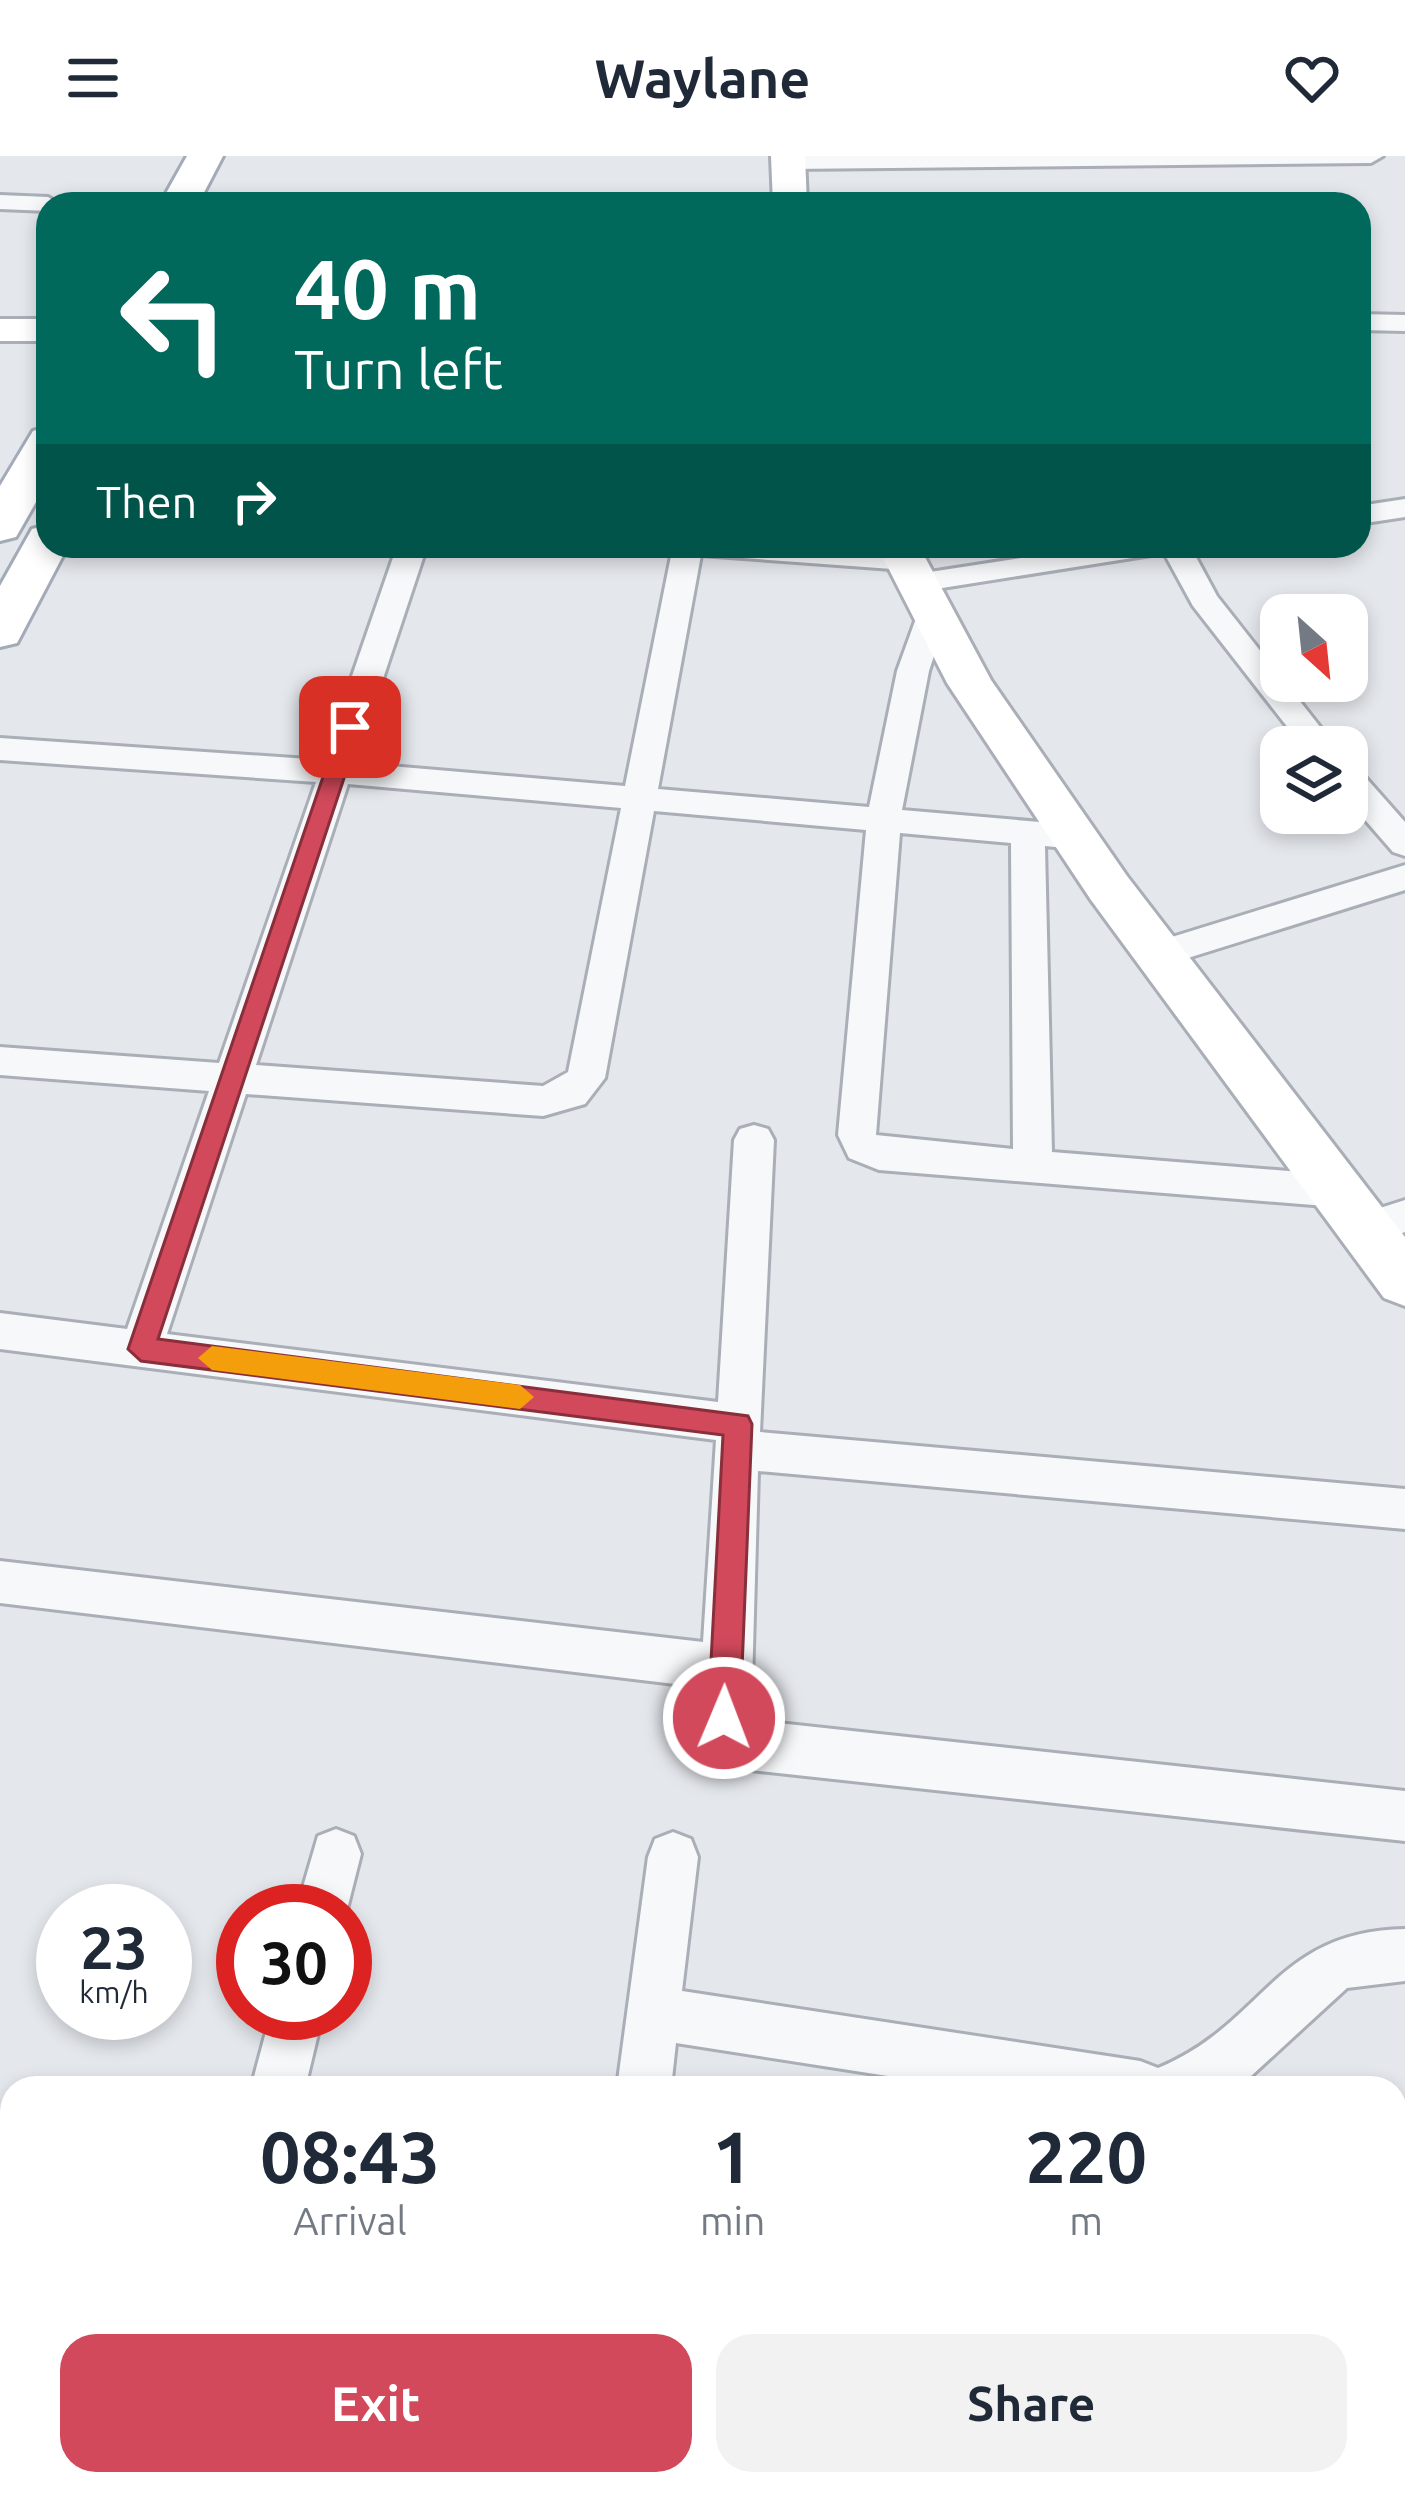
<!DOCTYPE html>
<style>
body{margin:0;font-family:Ubuntu,sans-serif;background:#f2f2f3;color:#1f2937;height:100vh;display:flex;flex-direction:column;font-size:45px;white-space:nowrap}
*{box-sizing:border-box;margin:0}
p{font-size:39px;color:#747a83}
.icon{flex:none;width:66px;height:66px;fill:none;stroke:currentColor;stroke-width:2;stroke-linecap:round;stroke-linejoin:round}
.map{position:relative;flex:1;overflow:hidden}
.sheet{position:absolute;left:0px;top:1920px;width:1407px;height:420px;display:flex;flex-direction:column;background:#fff;border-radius:36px 36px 0 0;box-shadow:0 6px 18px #0003}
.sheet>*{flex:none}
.top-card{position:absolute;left:36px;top:36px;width:1335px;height:366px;border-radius:36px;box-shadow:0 6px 18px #0003;background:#00695c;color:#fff;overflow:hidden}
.needle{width:78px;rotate:153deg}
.fabs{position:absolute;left:1260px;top:438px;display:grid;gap:24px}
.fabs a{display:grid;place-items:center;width:108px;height:108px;border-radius:24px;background:#fff;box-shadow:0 6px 18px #0003;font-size:60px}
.speed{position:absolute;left:36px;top:1728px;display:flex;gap:24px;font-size:60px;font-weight:700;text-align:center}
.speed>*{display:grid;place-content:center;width:156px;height:156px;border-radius:50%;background:#fff;box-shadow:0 6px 18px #0003;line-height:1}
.speed small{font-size:30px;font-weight:400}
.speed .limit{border:18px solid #d22;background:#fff;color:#111}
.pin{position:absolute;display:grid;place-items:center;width:102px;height:102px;color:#fff;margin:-51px;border-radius:24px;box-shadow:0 6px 18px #0006}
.me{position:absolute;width:132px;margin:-66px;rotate:1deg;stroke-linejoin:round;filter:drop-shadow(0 0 9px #0008)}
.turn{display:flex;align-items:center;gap:42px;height:252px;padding:0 60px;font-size:54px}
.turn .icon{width:156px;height:156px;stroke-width:2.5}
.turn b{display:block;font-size:84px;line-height:102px}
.then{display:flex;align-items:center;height:114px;padding:0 60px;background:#0003;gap:24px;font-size:45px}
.eta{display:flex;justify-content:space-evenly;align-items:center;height:204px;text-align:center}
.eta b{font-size:72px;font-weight:700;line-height:84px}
.cta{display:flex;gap:24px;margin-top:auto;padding:24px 60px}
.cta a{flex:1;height:138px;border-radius:36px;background:#d1495b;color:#fff;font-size:48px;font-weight:700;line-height:138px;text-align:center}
.cta a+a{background:#f2f2f3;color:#1f2937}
header{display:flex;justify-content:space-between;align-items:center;height:156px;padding:0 60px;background:#fff;font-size:54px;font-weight:700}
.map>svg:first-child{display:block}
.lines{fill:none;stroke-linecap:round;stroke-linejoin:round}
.street-casing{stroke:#a9aeb7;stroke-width:6}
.secondary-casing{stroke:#a9aeb7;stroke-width:6}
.primary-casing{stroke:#a3abb8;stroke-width:6}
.street{fill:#f7f8fa;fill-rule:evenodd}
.secondary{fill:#fff;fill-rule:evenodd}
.primary{fill:#fff;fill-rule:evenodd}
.route{fill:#d1495b;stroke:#882f3b;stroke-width:3}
.slow{fill:#f59e0b}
</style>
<header><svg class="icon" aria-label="menu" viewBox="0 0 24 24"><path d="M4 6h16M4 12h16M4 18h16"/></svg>Waylane<svg class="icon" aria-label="heart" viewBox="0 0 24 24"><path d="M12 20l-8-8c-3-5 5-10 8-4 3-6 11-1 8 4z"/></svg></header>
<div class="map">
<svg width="1405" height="2340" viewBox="0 0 1405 2340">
<rect width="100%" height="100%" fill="#e4e7ec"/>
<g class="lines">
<defs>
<g id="street">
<path d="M784,0h599l-12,7 -583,6 -12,-7z"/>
<path d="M0,39l48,2 12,7h-12v7l-48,-2z"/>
<path d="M1359,158l46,1v16l-46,-1z"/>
<path d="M1405,343v18l-46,7v-18z"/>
<path d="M397,390h30l-72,217 270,23 48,-240h146l98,9 4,6 -4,6 -11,3 -205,-15 -43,234 211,18 28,-136 21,-58 4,-7h22l4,7 -19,58 -27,139 173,15 17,12 -17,12 -30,-3 7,306 286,23 14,5 6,11 -6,11 -14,5 -459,-37 -30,-12 -11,-23 28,-305 -212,-19 -49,267 -20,26 -42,12 -297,-22 -79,240 551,68 16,-262 6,-11 14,-4 14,4 6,11 -14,292 645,57v40l-647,-58 -7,249 654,71v50l-664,-72c-34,-14 -42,-48 -41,-82l-700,-84v-42l703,81 13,-202 -716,-91v-36l127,16 82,-238 -209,-16v-28l219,16 97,-281 -316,-22v-22l323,22zM348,628l273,24 -53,264 -25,14 -287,-21zM900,677l111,10 2,306 -137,-14z"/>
<path d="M1098,390h92l27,50 119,151h-33l-110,-141 -29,-53 -247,39 -15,-9 15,-9z"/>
<path d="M1347,611l12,3 46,52v34l-12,-4 -46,-53z"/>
<path d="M1405,709v25l-246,77 -13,-4 -5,-9 5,-9z"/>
<path d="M1405,1044v32l-39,14 -14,-5 -6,-12 6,-12z"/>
<path d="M336,1673l18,7 7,18 -16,63v-6h-49l22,-75z"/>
<path d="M673,1676l18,7 7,18 -16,134 458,70 18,7c107,-44 116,-137 247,-139v52l-58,7 -109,100h-273l-289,-45 -5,45h-54l31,-231 7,-18z"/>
<path d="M271,1857h52l-18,75h-54z"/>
<path d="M0,2290l12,1v37h27l-5,12h-34z"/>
<path d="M40,2328h159l5,12h-159z"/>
<path d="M573,2328h60l-1,12h-60z"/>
</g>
<g id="secondary">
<path d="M771,0h34l2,48h-34z"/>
<rect x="0" y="163" width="48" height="22"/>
<path d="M877,390h42l72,134 136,196 278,361v69l-21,-8 -293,-398 -144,-217z"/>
</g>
<g id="primary">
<path d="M187,0h36l-25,48h-38z"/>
<path d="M48,271v54l-32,56 -16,4v-55l33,-55z"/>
<path d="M48,369v21h20l-51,97 -17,4v-61l32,-57z"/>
</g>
</defs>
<use href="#street" class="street-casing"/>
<use href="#secondary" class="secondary-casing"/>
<use href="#primary" class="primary-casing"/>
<use href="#street" class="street"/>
<use href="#secondary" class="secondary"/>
<use href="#primary" class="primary"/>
</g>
<path class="route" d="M350,564l11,7 -203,612 590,77 4,8 -12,294 -5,11 -11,4 -11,-4 -5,-11 15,-283 -582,-74 -13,-12 212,-622z"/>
<path class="slow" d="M212,1190l308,39 14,12 -14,12 -308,-39 -14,-12z"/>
</svg>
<div class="fabs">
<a><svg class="needle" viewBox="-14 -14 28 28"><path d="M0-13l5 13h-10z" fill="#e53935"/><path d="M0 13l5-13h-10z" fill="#747a83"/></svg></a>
<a><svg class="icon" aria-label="layers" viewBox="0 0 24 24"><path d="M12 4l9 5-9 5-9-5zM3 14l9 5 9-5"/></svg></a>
</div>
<div class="speed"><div>23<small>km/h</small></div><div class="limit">30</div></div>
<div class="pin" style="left:350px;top:571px;background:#d93025"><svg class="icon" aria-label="arrive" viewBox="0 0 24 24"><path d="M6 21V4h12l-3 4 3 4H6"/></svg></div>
<svg class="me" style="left:724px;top:1562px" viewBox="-20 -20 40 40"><circle r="17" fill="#d1495b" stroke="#fff" stroke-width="3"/><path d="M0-11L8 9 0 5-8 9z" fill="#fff"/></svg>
<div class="top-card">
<div class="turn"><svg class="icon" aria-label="left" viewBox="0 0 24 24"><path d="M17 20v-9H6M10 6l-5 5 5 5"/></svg><div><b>40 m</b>Turn left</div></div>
<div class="then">Then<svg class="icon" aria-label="right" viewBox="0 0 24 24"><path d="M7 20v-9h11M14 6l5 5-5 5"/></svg></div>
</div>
<section class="sheet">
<div class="eta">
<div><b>08:43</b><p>Arrival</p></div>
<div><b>1</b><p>min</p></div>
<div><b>220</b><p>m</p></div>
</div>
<div class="cta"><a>Exit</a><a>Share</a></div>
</section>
</div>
